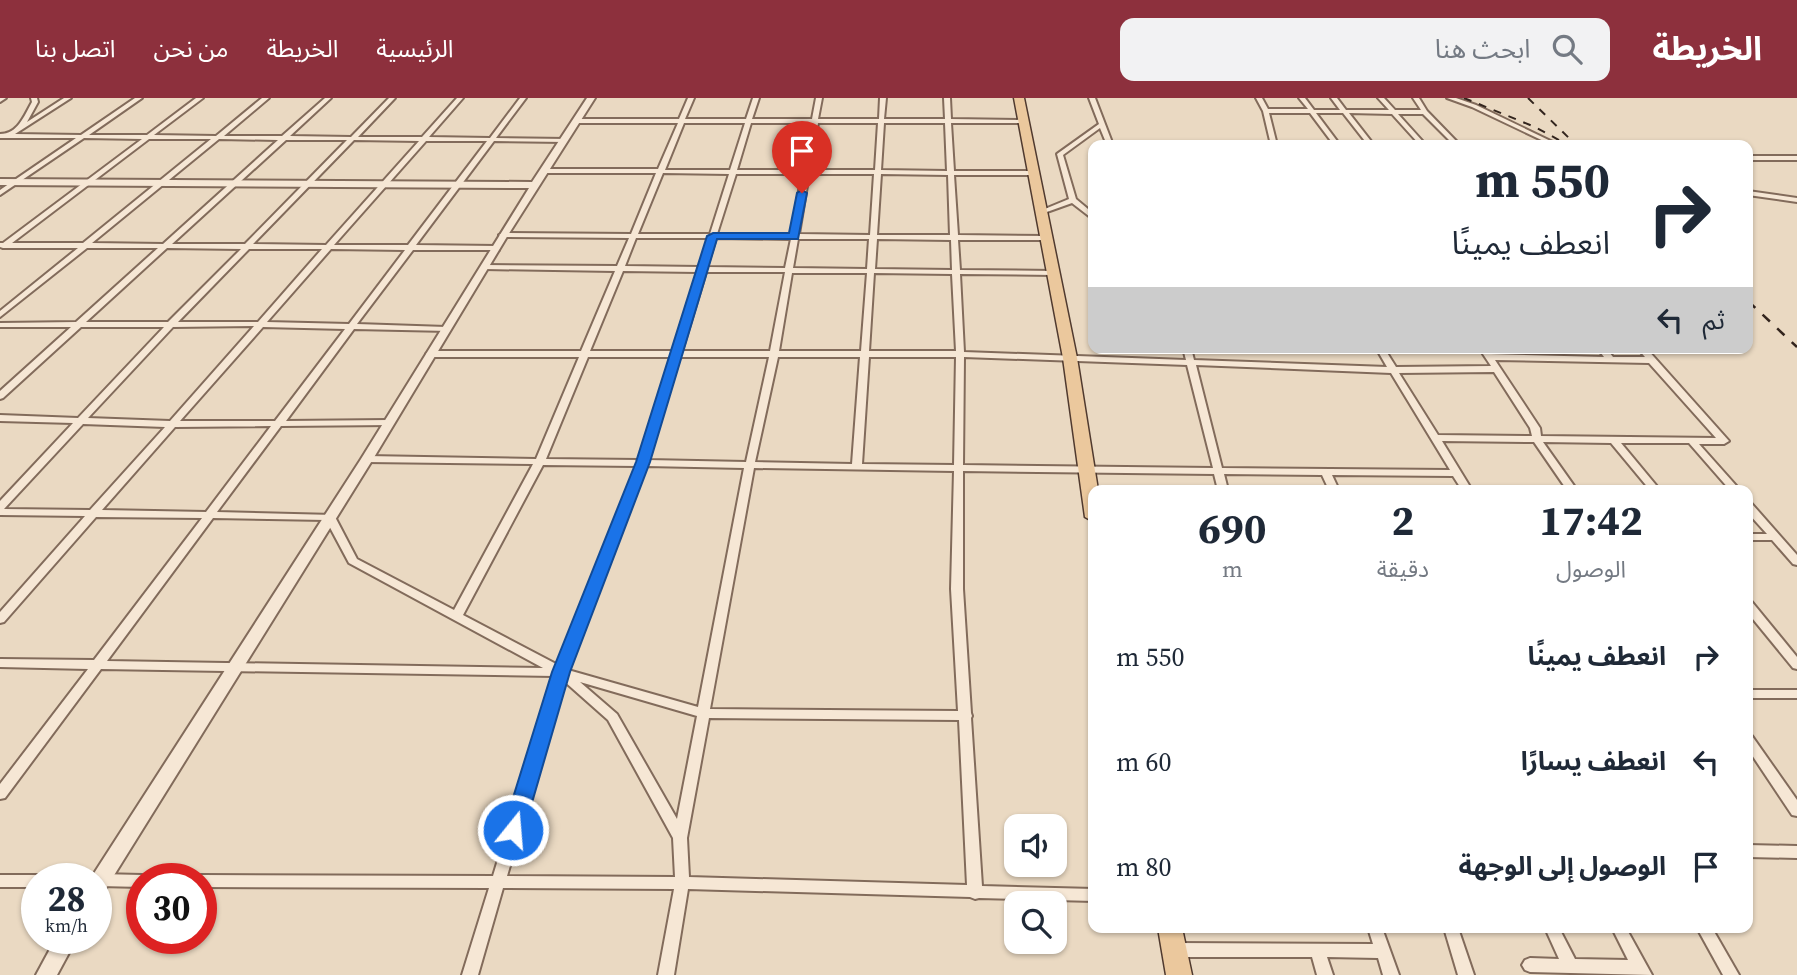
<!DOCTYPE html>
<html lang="ar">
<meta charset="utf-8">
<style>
body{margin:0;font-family:"Source Serif 4","Noto Sans Arabic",serif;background:#f2f2f3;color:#1f2937;direction:rtl;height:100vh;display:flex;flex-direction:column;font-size:26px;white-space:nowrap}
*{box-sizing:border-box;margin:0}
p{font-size:23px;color:#747a83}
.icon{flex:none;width:38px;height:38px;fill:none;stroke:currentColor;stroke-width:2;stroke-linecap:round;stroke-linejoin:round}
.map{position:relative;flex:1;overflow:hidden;direction:ltr}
.side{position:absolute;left:1088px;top:387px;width:665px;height:448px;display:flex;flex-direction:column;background:#fff;border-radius:14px;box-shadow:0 2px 5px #0004;direction:rtl}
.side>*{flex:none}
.guide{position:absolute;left:1088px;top:42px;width:665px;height:214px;border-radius:14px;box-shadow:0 2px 5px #0004;direction:rtl;background:#fff;color:#1f2937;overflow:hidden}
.fabs{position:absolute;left:1004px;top:716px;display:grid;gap:14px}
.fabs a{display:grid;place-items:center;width:63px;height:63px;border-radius:14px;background:#fff;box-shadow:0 2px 5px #0004;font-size:35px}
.speed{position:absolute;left:21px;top:765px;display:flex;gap:14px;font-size:35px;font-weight:700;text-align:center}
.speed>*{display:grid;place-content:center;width:91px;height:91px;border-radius:50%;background:#fff;box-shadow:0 2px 5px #0004;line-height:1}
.speed small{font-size:18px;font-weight:400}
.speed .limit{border:10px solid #d22;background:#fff;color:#111}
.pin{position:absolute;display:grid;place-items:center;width:60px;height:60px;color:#fff;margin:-72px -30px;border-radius:50% 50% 50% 0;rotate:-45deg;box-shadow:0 0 7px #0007}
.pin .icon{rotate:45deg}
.me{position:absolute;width:77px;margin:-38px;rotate:17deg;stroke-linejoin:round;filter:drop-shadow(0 0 5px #0008)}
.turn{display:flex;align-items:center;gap:24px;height:147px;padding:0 28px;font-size:32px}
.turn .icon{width:91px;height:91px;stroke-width:2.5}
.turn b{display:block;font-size:49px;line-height:60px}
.then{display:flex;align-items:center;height:66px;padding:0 28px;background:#0003;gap:14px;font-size:26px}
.eta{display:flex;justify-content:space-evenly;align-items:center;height:119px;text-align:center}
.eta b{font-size:42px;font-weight:700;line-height:49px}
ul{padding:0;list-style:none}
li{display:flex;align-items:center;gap:21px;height:105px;padding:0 28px}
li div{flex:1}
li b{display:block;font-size:26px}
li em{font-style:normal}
header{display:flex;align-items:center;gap:42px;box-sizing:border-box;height:98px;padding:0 35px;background:#8d303d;color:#fff}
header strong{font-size:33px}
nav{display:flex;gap:38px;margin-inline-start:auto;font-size:24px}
.search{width:490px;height:63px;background:#f2f2f3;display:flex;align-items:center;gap:18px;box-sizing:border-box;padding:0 24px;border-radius:14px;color:#747a83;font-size:26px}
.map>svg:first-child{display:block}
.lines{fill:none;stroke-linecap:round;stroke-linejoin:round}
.minor-casing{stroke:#826b5b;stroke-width:4}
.tertiary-casing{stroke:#826b5b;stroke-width:4}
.primary-casing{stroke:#503a2f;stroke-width:3}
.minor{fill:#f6e7d5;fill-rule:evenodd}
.tertiary{fill:#f6e7d5;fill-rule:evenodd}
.primary{fill:#ebc89d;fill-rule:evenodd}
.rail-far1{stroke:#33251e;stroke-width:2;stroke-dasharray:8 8;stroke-linecap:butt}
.rail{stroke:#33251e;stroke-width:2.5;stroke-dasharray:10 10;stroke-linecap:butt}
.route{fill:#1a73e8;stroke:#114b97;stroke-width:2}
</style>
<header>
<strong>الخريطة</strong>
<div class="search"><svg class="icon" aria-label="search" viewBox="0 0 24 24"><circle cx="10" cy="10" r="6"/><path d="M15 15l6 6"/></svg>ابحث هنا</div>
<nav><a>الرئيسية</a><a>الخريطة</a><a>من نحن</a><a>اتصل بنا</a></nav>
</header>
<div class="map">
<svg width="1797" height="877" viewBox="0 0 1797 877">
<rect width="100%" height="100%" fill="#ead9c2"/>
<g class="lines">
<defs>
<g id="minor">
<path d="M0,0h6l-6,4z"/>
<path d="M31,0h6l1,4 -11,20 37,-24h7l-56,36 66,1 54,-37h7l-53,37h58l49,-37h7l-49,37 62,1 46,-38h7l-45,38h58l43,-38h6l-41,38 61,1 38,-39h6l-37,39h64l35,-39h6l-34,39 61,1 30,-40h6l-30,40 71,1v2l-2,1 -71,-1 -78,104 80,1h3v4h-86l-56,74 89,3h3v4l-95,-2 -68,92 103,-1 5,3 -2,2 -111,1 -64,86 117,3 23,44 97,51 79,-146 -166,-2 -5,-3 5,-3 169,3 43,-102h-149l-4,-3 4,-3h151l34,-80 -130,-2 -4,-2 4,-2 132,1 12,-28 -126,-1 -4,-2 4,-2 128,1 25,-61h-110l-3,-2 3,-2h112l20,-46h-101l-3,-2 3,-2h102l9,-21h6l-9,21h61l7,-21h6l-7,21h60l4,-21h6l-4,21h61l1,-21h6l-2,21h61l-1,-21h6l1,21 75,1v2l-2,1h-73l3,48h80l3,2 -3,2h-80l4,60 89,1 4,2 -4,2h-89l2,30 94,1 4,2 -4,2 -94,-1 4,78 222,8 -3,-12h8l3,12 193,7 -11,-19h8l12,19 95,-1 -12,-18h8l4,6 113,3 -7,-9h9l7,9h32l-8,-9h9l83,93 -5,3h-25l41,46h-10l-41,-47h-68l39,47h-10l-39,-47 -68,-1 34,48h-10l-33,-48 -92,-1 30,49h-10l-9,-14 -121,-1 7,15h-10l-7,-15 -98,-1 4,16h-10l-4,-16 -251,-3v118l8,124 1,3 -1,2 11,168 112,3v12l-115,-3 -4,1 -5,-2 -282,-8 -14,86h-16l16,-86 -171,-1 -25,87h-16l27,-87 -288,-1v-9h-6l6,-3 292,1 61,-200 -453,-7 -96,129 -5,1v-15l88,-115 -88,-2v-8l94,1 108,-142 -106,-1 -92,105 -4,1v-11l85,-96 -85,-1v-14l73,-78 -73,-2v-6l78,3 86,-91h-83l-78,71 -3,1v-8l71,-64h-71v-4l76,-1 82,-74h-71l-87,69v-6l78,-63h-75l-3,-1v-4h3l139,-104 -58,-1 -84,57v-5l76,-52h-76v-4c18,0 24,-18 32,-32zM684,25h61l-15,47h-65zM751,25h61l-9,47h-66zM818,25h60l-3,47h-65zM884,25h61l2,48 -66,-1zM149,41h62l-128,104h-71zM219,41l59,1 -115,104 -71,-1zM286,42h61l-102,104h-73zM354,42l65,1 -93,104 -73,-1zM426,43h61l-79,104h-74zM663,75l66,1 -19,60h-72zM736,76h66l-11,60h-74zM809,76h65l-4,61 -71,-1zM881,76l67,1 2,60h-73zM636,140h73l-9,29 -75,-1zM716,140l75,1 -6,29 -78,-1zM798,141h71l-2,30 -74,-1zM877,141l74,1 1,30 -77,-1zM167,150l74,1 -73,73h-82zM249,151h73l-64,73h-80zM331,151l74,1 -56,74 -82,-2zM623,173l75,1 -25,79h-83zM706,174h79l-15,79h-88zM792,175h75l-6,78h-82zM874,175l78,1 4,77h-87zM254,228l-84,95 -82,-3 85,-91zM263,229l82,2 -70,92h-95zM588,259h83l-32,103 -93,-1zM680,259h89l-23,105 -98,-2zM778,259h82l-8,107 -97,-2zM869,259h87l-2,108 -92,-1zM964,259l223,8 26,103 -250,-3zM1495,262l154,3 67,75 -175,-2 -1,-8zM1196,267l195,8 59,97 -228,-2zM1494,274l36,56 2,8 -94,-1 -39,-62zM83,326l82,3 -75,83 -86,-1zM271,328l-65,86 -104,-2 73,-83zM543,367l94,1 -79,199 -95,-50zM646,368l98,2 -46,239 -130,-37zM754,370l200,3 -3,118 7,122 -248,-2zM213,420l113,2 23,43 194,105 -436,-7zM564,583l44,39 65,118 2,39 -168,-1zM580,584l117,34 -20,103 -60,-105zM709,620l250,2 8,165 -278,-8 -2,-39z"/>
<path d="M1089,0h6l18,47h-6l-7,-17 -37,27 13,44 18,15v6l-22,-17 -28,10h-4v-2l29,-12 -12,-45 42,-30z"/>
<path d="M1256,0h6l6,11h40l-9,-11h6l9,12h26l-9,-12h6l9,12h43l-11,-12h6l11,12h26l-8,-12h6l8,13 33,34h-6l-31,-31h-25l28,31h-6l-28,-31 -43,-1 25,32h-6l-25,-32h-27l24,32h-6l-24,-32h-41l8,32h-6l-8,-34z"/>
<path d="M1447,0h9l20,7 83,40h-7l-80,-38z"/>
<rect x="1748" y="58" width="49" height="4"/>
<path d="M1748,93l49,7v4l-49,-7z"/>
<path d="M1748,405l4,1 45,51v10l-4,-1 -21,-24h-24v-6h19l-19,-21z"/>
<path d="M1748,503l4,1 45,55v12l-4,-1 -45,-55z"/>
<rect x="1748" y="592" width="49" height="8"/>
<path d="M1748,636l4,2 45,64v16l-5,-1 -44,-66z"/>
<path d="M1748,747l49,1v12l-49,-1z"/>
<path d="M99,776l43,1 6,3h-6v9l-43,-1 -3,-1v-7h-3l1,-2z"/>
<path d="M0,777h37l6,3h-6v9h-37z"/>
<path d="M1368,830h14l17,47h-16l-5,-17 -51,-1 6,18h-16l-5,-18h-137l-5,-2 -2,-5 2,-5 5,-2 198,1z"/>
<path d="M1444,830h14l16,47h-16z"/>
<path d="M1545,830h14l16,31 53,1 -16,-32h14l26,47 -122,-3 -5,-2 -3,-5 3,-5 5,-2 29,1z"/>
<path d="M1697,830h15l27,47h-16z"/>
</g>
<g id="tertiary">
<path d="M587,0h8l-87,137 -135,224 -270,434 -7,2v-17h-5l270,-419 168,-271 -529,-3v-6l532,3z"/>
<path d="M56,840h21l-20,37h-21z"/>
</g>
<g id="primary">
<path d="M1014,0h10l53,260 21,132h-4v32l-9,-5 -22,-159z"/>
<path d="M1158,830h24l10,47h-26z"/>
</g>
</defs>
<use href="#minor" class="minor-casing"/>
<use href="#tertiary" class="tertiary-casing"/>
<use href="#primary" class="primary-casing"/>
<use href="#minor" class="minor"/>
<use href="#tertiary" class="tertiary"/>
<use href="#primary" class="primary"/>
<g class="rail-far1">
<path d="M1464,0l71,29 33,18"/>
<path d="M1528,0l45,44"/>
</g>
<path class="rail" d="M1748,203l49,46"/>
</g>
<path class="route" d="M802,92l5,3 -9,46h-81l-67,223 -80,210 -46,158 -3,5 -8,3 -7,-3 -3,-5 49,-158 84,-210 71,-226 6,-3h76l8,-40z"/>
</svg>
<div class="fabs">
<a><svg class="icon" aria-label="sound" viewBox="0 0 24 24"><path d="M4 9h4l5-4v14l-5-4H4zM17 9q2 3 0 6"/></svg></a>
<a><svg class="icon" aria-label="search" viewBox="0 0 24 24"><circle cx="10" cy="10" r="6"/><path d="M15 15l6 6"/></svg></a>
</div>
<div class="speed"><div>28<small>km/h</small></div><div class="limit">30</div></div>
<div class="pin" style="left:802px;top:95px;background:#d93025"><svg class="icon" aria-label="arrive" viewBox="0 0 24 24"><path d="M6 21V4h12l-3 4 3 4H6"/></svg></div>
<svg class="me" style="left:513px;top:732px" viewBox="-20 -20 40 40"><circle r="17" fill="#1a73e8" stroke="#fff" stroke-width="3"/><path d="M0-11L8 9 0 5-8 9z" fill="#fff"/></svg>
<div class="guide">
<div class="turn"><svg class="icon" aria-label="right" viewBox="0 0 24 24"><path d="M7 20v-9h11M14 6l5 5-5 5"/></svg><div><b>550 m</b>انعطف يمينًا</div></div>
<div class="then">ثم<svg class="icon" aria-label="left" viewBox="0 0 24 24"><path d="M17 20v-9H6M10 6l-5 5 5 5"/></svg></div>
</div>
<section class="side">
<div class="eta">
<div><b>17:42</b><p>الوصول</p></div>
<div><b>2</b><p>دقيقة</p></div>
<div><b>690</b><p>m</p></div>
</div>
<ul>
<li><svg class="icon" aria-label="right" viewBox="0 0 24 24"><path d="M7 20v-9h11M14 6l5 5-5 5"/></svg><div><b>انعطف يمينًا</b></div><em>550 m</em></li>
<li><svg class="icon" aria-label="left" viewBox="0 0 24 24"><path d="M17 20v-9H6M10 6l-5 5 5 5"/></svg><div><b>انعطف يسارًا</b></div><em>60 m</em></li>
<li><svg class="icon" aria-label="arrive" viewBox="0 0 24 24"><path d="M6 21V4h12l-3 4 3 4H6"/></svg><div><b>الوصول إلى الوجهة</b></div><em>80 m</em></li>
</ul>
</section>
</div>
